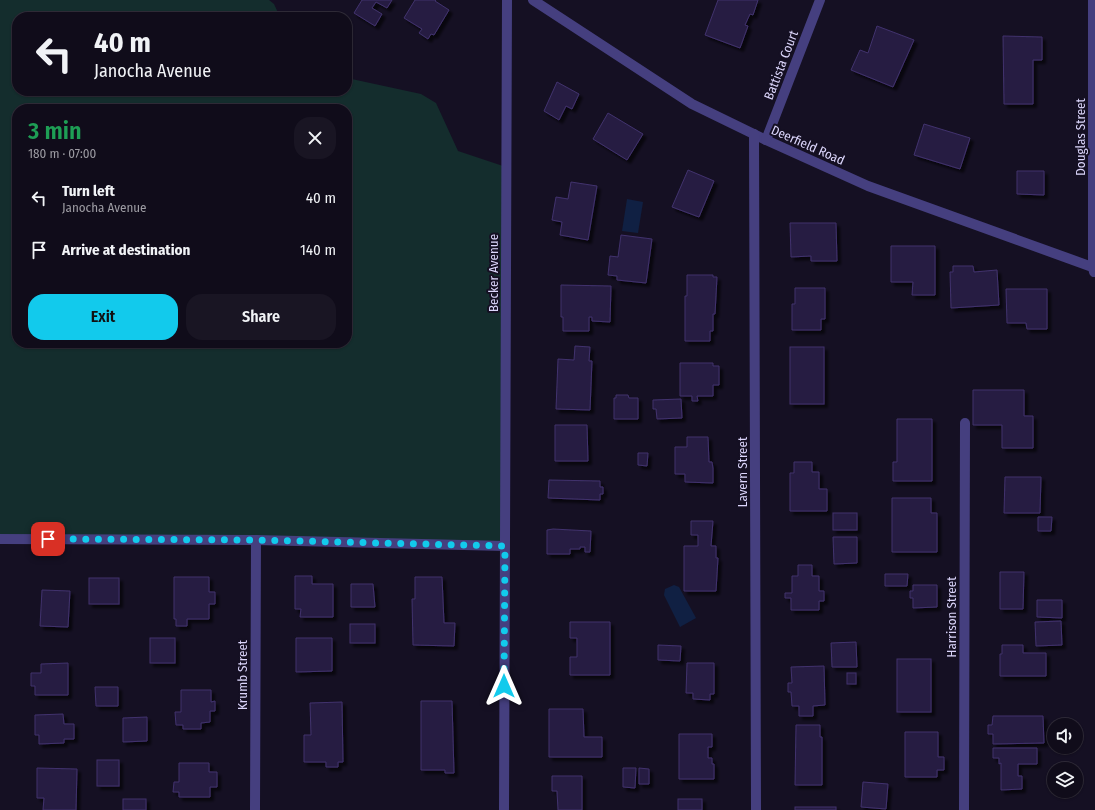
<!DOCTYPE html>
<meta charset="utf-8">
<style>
body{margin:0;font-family:"Fira Sans Condensed",sans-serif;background:#191523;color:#f1f3f6;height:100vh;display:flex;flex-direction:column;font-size:15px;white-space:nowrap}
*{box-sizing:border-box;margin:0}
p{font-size:13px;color:#9c9ba2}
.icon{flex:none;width:22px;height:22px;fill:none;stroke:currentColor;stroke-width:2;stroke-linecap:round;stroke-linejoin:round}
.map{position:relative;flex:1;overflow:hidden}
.sheet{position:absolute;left:12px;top:104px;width:340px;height:244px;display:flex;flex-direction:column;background:#100c1a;border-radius:16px;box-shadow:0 1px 3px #0004,0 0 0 1px #302c39}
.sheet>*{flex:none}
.top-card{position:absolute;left:12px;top:12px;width:340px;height:84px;border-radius:16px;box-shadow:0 1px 3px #0004,0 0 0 1px #302c39;background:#100c1a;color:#f1f3f6;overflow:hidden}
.controls{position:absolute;left:1047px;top:718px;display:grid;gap:8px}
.controls a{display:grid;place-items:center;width:36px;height:36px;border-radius:50%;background:#100c1a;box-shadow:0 1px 3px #0004,0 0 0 1px #302c39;font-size:20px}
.pin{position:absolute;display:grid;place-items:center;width:34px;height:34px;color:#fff;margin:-17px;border-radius:8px;box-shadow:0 2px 6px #0006}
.me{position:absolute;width:44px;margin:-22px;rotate:0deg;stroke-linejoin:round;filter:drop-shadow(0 0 3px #0008)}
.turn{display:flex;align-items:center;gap:14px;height:84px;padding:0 16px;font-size:18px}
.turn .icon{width:52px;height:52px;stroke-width:2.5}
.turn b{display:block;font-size:28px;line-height:34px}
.round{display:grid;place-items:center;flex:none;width:42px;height:42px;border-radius:16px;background:#191523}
.headline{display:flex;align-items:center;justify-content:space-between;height:68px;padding:0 16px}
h1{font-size:24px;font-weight:600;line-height:30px;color:#1e9e55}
.primary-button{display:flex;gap:8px;margin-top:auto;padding:8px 16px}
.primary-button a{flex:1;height:46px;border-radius:16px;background:#12caec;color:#111;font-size:16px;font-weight:600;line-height:46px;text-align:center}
.primary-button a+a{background:#191523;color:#f1f3f6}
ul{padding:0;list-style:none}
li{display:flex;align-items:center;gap:12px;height:52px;padding:0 16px}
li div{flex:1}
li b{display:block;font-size:15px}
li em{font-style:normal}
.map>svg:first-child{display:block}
.green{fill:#142d2d;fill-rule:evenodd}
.water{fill:#102043}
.building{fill:#271e43;stroke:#41326d;filter:url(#shadow)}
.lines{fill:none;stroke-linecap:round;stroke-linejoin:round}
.minor{stroke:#453f7f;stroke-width:10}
.route{stroke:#12caec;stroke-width:7;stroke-dasharray:0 12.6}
.labels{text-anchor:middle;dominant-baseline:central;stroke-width:4;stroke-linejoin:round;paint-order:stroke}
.street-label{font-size:13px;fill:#dcd6fc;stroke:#151023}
</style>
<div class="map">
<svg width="1095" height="810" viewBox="0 0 1095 810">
<defs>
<filter id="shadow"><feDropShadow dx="3.5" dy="3.5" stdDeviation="1" flood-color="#0009"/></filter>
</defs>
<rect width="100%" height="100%" fill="#151023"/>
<path class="green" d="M0,0h269l5,4 6,13h-263v74h330v-13l74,16 15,9 22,48 48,16 -1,379 -505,-7zM17,109h330v234h-330z"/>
<g class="water">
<path d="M627,199l16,3 -5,31 -16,-2z"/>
<path d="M674,585l5,2 17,31 -16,9 -16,-32 1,-6z"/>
</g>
<g class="building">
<path d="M362,0h30l-5,8 -11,-6 -4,6 10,6 -7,12 -21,-13z"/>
<path d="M415,0h21l-1,1 14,9 -15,25 -3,-1 -3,5 -9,-6 3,-4 -18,-11z"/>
<path d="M718,0h40l-5,15 -3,-1 -5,11 3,1 -8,22 -35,-13z"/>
<path d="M877,26l37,14 -21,47 -42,-17 9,-20 8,3z"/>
<path d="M1003,36l39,1v23h-9v44h-29z"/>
<path d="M557,82l22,12 -7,15 -6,-3 -7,14 -15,-9z"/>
<path d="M608,113l35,21 -16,26 -34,-21z"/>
<path d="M924,124l46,14 -10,31 -46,-14z"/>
<path d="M688,170l26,11 -15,36 -27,-10z"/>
<path d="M1017,171h27v24l-27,-1z"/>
<path d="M571,182l26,4 -9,54 -28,-5 2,-13 -10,-2 4,-23 12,2z"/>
<path d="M790,223h46l1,38h-26v-5l-20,1z"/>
<path d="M621,235l31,4 -6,44 -29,-3v-4l-9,-1 2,-19 8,1z"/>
<path d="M891,246h44v49h-23l1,-13h-22z"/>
<path d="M953,266h20l1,6 23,-2 2,35 -48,3 -1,-36h3z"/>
<path d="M687,275h26v2h4l-2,37h-2v17h-3v10h-25v-45h2z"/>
<path d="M561,285l50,1 -1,36 -18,-1v-4h-3v14h-26v-14h-2z"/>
<path d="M795,288h30v31h-4v11h-29v-26h3z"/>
<path d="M1006,289h41v40h-20l-1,-6h-19z"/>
<path d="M575,346l15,1 -1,14h3l-2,49 -34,-1 2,-50 16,1z"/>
<rect x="790" y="347" width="34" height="57"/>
<path d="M680,363h33v3h6v19h-6v11h-16l1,5h-6v-5h-12z"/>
<path d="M973,390h51v26h9v32h-31v-23h-29z"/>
<path d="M616,395h12l1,3h9v21h-24v-21h2z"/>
<path d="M681,399l1,19 -25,1 -1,-10h-3v-9z"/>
<path d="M897,419h35v62h-39v-19h4z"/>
<path d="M555,425h32l1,36h-33z"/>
<path d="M687,437h21l1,25h3l1,6v15l-28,-1v-8h-10v-27h12z"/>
<path d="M638,453h10l-1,13 -9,-1z"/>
<path d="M794,462h18v10h7v17h8v22h-37v-38h4z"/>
<path d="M1005,477h36l-1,36h-36z"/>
<path d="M549,480l51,1v6h3v7h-3v6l-52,-2z"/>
<path d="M892,498h39v15h6v39h-45z"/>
<rect x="833" y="513" width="24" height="17"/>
<path d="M1038,517h14l-1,14h-13z"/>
<path d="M691,521h22l-2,25h5v12h2l-2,33h-32v-45h14v-11h-7z"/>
<path d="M553,529l38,2 -1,21h-5v-5h-5v2h-10v5h-23v-24z"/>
<path d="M833,537h24v26l-23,1z"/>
<path d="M798,565h14v11h7v15h5v10h-5v9h-28v-12h-6v-5h7v-17h6z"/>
<path d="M1000,572h24l-1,37h-23z"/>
<path d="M885,574h23l-1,12h-22z"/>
<path d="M295,576h17v8h21v33h-33l1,-8h-6z"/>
<path d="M174,577h35v15h6v12h-6v15h-22v7h-11v-7h-2z"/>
<path d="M415,577h27l2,46h11l-1,23 -41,-1 -1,-46h3z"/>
<rect x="89" y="578" width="30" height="26"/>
<path d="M351,584h22l2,23h-24z"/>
<path d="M913,585h24v22l-24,1v-10h-3v-7h3z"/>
<path d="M42,590l28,1 -2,36 -28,-1z"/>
<path d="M1037,600h25v18l-25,-1z"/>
<path d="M1061,621l1,24 -26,1 -1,-24z"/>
<path d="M570,622h40v53h-40v-18h7v-19h-7z"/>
<rect x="350" y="624" width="25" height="19"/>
<rect x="150" y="638" width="25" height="25"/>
<path d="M296,638h36v33l-36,1z"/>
<path d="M856,642l1,25h-25l-1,-24z"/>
<path d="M658,645l23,1 -1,15 -22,-1z"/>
<path d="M1002,645h21v8h23v23h-46v-22h2z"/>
<rect x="897" y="659" width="34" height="53"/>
<path d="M68,663v32h-33v-9h-4v-13h10v-9z"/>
<path d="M687,663h27v31h-4v6l-17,-1v-6h-7z"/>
<path d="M824,666l1,39 -12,1v10h-14v-10h-7l-1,-14h-3v-9h4l-1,-16z"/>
<rect x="847" y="673" width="9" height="11"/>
<path d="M95,687h23v19h-22z"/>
<path d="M181,690h30v12l4,-1v10h-5v11l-9,1v6h-18v-4h-7l-1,-13h6z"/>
<path d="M421,701h31l2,72h-9v-3h-24z"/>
<path d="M342,702l1,60h-5v5h-12v-5h-22v-27h7l-1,-32z"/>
<path d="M549,709h34l1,28h18v20h-53z"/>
<path d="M63,714l1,10h10v15h-10v4l-25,1v-9h-4v-20z"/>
<path d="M993,716h50l1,27 -51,1v-10h-5v-9h4z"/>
<path d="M147,717v24l-24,1v-24z"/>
<path d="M796,725h24v12h2v48h-27z"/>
<path d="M905,732h33v25h6v13h-7v7h-32z"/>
<path d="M679,734h33v13h-4v11h4v6h2v15h-35z"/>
<path d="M993,748h44v16h-19v12h4v13l-21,1v-27l-2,1v-6h-6z"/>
<rect x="97" y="760" width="22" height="26"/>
<path d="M179,763h30v9h8v15h-7v10h-31v-5h-6l1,-10h5z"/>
<path d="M37,768l40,1 -1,41h-33l1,-12h-7z"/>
<path d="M623,768h13l-1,20 -12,-1z"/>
<path d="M639,768l10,1v15h-10z"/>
<path d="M552,776h30v34h-24l-1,-19h-5z"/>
<path d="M863,782l25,2 -2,25 -25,-2z"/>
<rect x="123" y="799" width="23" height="11"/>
<rect x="678" y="799" width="24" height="11"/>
<rect x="795" y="807" width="41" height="3"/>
</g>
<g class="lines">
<g class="minor">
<path d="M533,0l159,104 74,36 102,46 227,82"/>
<path d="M1093,0v267l1,5"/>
<path d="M754,134l2,676"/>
<path d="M766,140l54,-140"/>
<path d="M0,539l256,1 249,6"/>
<path d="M255,810l1,-270"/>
<path d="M504,810l3,-810"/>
<path d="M964,810l1,-387"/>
</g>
</g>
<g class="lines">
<path class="route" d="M48,539l208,1 249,6 -1,140"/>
</g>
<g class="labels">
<g class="street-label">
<text transform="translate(781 65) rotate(-69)">Battista Court</text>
<text transform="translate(1080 137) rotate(-90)">Douglas Street</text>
<text transform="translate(808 145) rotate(24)">Deerfield Road</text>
<text transform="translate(493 273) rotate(-90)">Becker Avenue</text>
<text transform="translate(742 472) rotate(-90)">Lavern Street</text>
<text transform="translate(951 617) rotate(-90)">Harrison Street</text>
<text transform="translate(242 675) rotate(-90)">Krumb Street</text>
</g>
</g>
</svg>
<div class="controls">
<a><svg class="icon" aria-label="sound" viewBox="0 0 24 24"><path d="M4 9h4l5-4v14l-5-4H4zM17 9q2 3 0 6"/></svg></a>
<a><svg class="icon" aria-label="layers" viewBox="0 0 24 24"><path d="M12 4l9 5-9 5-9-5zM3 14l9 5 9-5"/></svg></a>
</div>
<div class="pin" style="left:48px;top:539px;background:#d93025"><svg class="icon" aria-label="arrive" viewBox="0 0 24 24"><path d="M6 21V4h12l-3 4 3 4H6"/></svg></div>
<svg class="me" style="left:504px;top:686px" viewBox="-20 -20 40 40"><path d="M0-17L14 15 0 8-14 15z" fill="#12caec" stroke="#fff" stroke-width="4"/></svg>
<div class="top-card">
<div class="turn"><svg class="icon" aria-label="left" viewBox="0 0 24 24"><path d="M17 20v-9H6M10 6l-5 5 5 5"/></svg><div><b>40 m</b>Janocha Avenue</div></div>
</div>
<section class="sheet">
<div class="headline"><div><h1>3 min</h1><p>180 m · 07:00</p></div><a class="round"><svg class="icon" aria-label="close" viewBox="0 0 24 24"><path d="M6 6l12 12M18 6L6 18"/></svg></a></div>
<ul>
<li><svg class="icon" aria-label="left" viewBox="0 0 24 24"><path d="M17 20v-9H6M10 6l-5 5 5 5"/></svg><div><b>Turn left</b><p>Janocha Avenue</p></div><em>40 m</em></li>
<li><svg class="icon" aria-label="arrive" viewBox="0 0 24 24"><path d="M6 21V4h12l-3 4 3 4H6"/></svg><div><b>Arrive at destination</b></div><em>140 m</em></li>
</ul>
<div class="primary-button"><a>Exit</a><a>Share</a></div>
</section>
</div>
